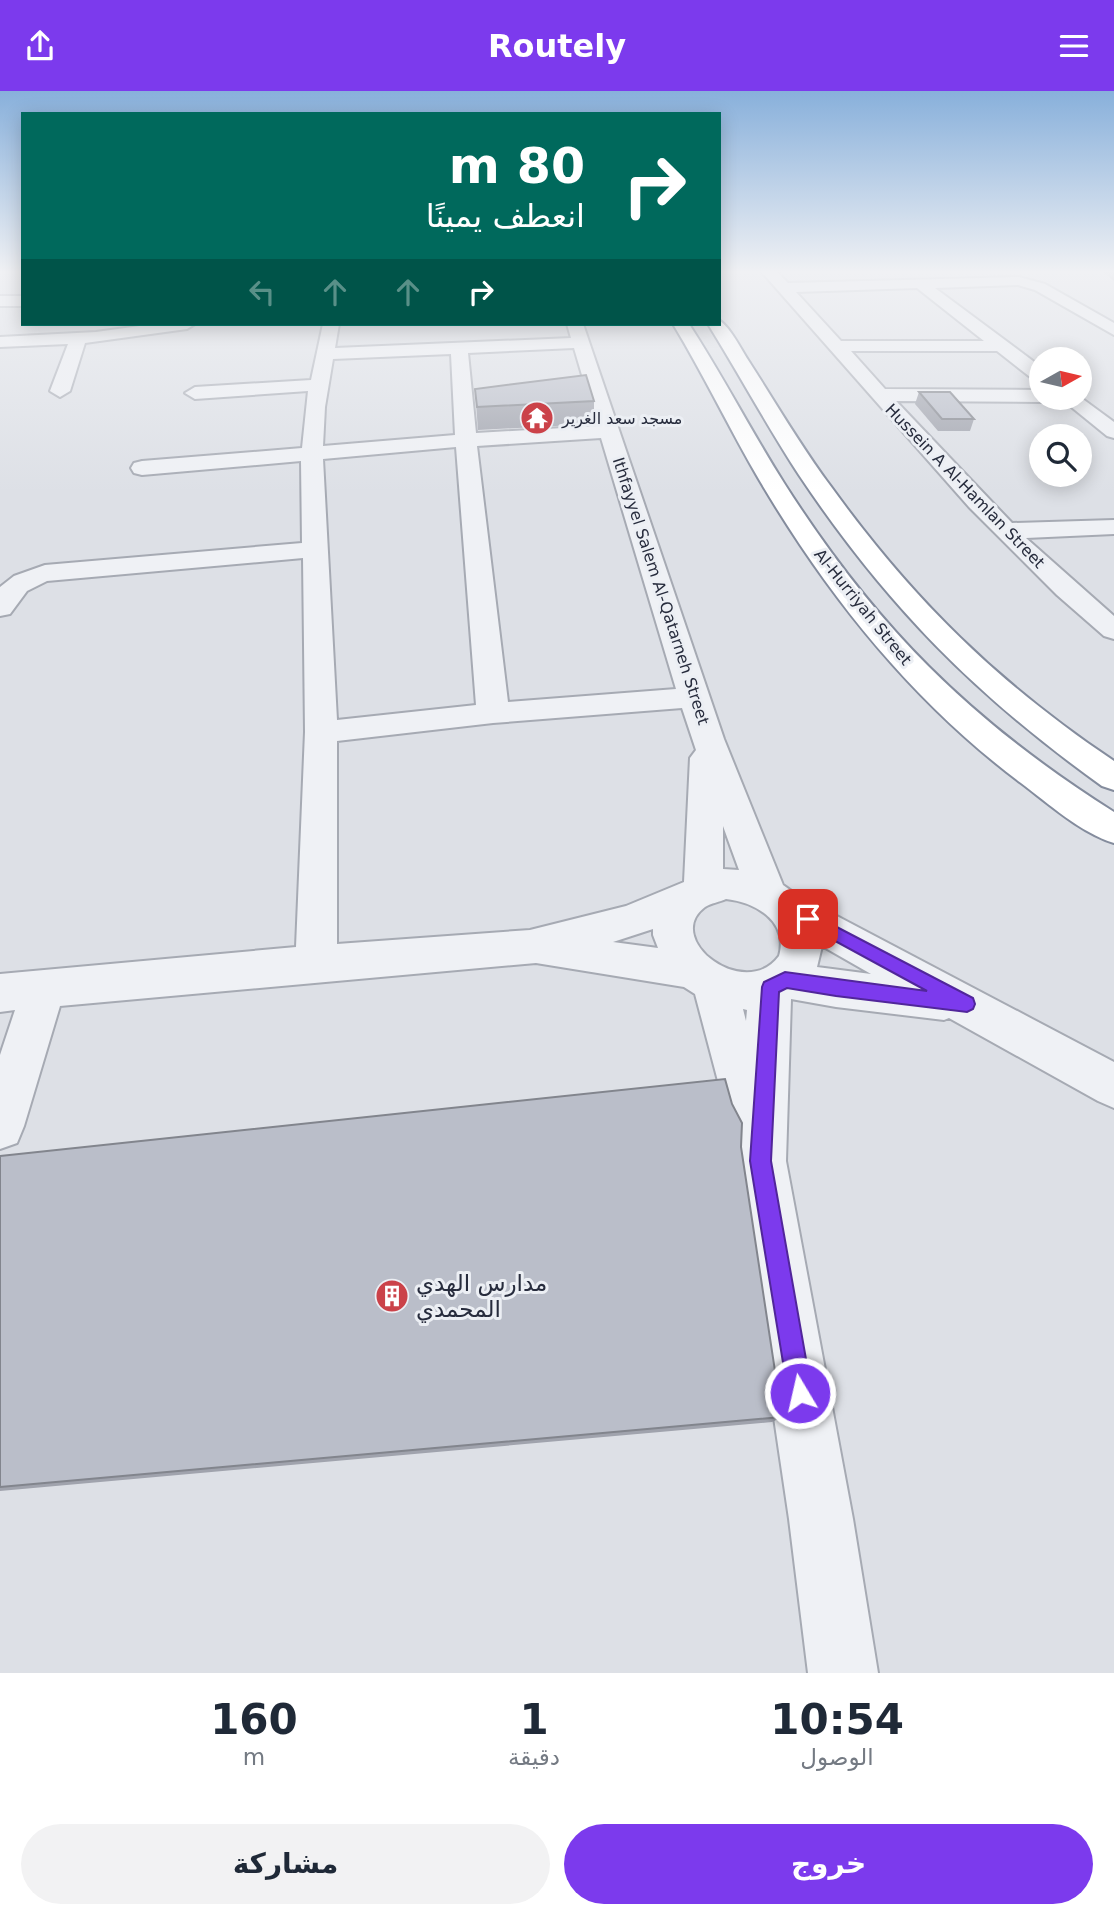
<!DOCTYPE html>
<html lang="ar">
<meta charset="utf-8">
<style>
body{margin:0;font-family:"DejaVu Sans","Noto Sans Arabic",sans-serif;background:#f2f2f3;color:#1f2937;direction:rtl;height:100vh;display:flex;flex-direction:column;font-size:26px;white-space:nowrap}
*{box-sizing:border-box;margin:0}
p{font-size:23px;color:#747a83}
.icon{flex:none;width:38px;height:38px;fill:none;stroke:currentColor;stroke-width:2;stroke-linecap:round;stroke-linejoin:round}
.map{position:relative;height:1582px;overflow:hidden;direction:ltr}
.drawer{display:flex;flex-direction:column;background:#fff;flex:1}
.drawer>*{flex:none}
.banner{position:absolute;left:21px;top:21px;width:700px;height:214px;border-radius:0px;box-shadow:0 4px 18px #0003;direction:rtl;background:#00695c;color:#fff;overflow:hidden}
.needle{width:46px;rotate:82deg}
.controls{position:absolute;left:1029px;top:256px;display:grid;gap:14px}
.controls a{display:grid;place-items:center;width:63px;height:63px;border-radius:50%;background:#fff;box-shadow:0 4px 18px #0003;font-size:35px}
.pin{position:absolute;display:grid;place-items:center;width:60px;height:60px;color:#fff;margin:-30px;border-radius:14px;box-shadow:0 4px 10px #0006}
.me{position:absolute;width:77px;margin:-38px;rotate:351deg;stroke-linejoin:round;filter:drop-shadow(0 0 5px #0008)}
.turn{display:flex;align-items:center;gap:24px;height:147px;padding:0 21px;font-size:32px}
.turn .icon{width:91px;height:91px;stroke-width:2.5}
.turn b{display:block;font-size:49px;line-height:60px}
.lanes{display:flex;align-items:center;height:66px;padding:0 21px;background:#0003;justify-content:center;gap:35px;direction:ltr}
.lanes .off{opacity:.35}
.eta{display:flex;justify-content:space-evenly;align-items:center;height:119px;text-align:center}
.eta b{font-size:42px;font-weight:700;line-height:49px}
.cta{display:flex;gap:14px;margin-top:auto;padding:14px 21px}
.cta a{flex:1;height:80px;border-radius:42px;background:#7c3aed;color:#fff;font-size:28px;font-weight:700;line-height:80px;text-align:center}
.cta a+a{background:#f2f2f3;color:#1f2937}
header{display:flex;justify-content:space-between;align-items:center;height:91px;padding:0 21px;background:#7c3aed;color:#fff;font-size:32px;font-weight:700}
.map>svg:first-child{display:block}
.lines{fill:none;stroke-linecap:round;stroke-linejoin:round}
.minor-casing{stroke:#a6aab3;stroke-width:4}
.highway-casing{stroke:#848c9d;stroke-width:4}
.minor{fill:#eff1f5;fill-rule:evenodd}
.highway{fill:#fff;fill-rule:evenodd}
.wall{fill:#a0a3ad}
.building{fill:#babec9;stroke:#82858d;stroke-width:2}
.route{fill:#7c3aed;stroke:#51269a;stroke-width:2}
.labels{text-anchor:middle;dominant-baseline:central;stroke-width:6;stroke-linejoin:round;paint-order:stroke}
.far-poi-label{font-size:16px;fill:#272c3d;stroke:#eceff4;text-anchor:start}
.far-street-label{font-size:16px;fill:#272c3d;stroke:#eceff4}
.near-poi-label{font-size:23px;fill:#272c3d;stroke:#eceff4;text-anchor:start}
</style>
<header><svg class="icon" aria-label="menu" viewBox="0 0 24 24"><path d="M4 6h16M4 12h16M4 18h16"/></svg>Routely<svg class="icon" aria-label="share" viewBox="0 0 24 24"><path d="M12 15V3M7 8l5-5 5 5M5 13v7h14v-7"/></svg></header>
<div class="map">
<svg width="1114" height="1582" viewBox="0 0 1114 1582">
<rect width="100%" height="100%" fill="#dde0e6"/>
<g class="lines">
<defs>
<g id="minor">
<path d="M761,180h15l12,12 231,-6 26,7 69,39v12l-79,-45 -17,-5 -83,3 106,79v14l-7,-1 -37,-29h-146l34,38 156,1v7h9l-9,5 -145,-1 116,122 102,-3v14l-88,4 88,78v23l-10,-3 -47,-41 -88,-88zM917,197l67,53h-143l-45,-49z"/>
<rect x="0" y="205" width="23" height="10"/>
<path d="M154,233h41l-8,5 -102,14 -15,48 -10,6 -10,-6 18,-47 -68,3v-10l96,-5z"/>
<path d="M323,233h16l-4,24 236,-10 -4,-14h16l141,415 59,146 14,10 317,167v46l-16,-7 -149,-83 -5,2 -108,-13 -45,-8 -5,162 67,358 25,154h-70l-19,-154 -53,-358 2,-24 -10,-18 -33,-125 -11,-7 -148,-24 -476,43 -36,120 -7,17 -17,6v-94l15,-45 -15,2v-38l296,-27 9,-215 -2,-174 -256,23 -20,10 -17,23 -10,2v-29l14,-11 31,-11 257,-22 -1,-82 -159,14 -8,-2 -3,-5 3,-5 8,-2 160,-13 6,-57 -113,8 -10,-6 10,-6 116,-7zM574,257l23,78 -121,7 -8,-80zM451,263l4,81 -132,11 2,-39 8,-48zM601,347l75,251 -168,13 -31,-256zM456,356l20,258 -139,15 -14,-261zM682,617l14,42 -6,8 -6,124 -58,24 -96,24 -193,14v-203l156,-18zM723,735l16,44 -16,-1zM726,808c29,3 63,22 53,57 -34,46 -117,-17 -74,-49 6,-4 15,-5 21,-8zM653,838v6l5,13 -45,-6zM822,855l49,28 -54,-7zM743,918l4,1 -1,11z"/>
<path d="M1059,306h21l34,25v16l-7,-2z"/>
</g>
<g id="highway">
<path d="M719,229c13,9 22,30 31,43 27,42 52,85 82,125 81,112 167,196 282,273v29l-12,-4c-127,-91 -216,-181 -303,-311 -32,-49 -60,-101 -91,-151h11z"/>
<path d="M673,233h16c34,52 62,107 95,159 91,143 186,238 330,329v31c-33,-10 -65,-39 -93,-60 -108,-81 -192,-185 -261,-302 -30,-51 -56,-106 -87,-157z"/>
</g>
</defs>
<use href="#minor" class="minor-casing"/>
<use href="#highway" class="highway-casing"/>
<use href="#minor" class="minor"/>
<use href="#highway" class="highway"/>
</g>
<g class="wall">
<path d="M1102,180h12v10z"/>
<path d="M475,298l119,12v23l-116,6z"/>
<path d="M919,301l55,27 -4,12h-32l-23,-27z"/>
<path d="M741,1056l41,270 -10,5 -772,69v-335z"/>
</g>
<g class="building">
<path d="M586,284l8,26 -117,6 -2,-18z"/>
<path d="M919,301h31l24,27h-32z"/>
<path d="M725,988l7,25 10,19 -1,24 41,270 -782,70v-331z"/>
</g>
<linearGradient id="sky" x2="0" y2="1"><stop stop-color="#88b0db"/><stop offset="0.45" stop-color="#f0f1f4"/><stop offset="1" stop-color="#f0f1f4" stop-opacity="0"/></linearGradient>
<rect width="1114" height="402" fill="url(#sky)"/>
<path class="route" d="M808,821l165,86 2,6 -2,5 -6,3 -131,-16 -49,-8 -8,4 -8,169 41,232 -4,9 -8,3 -9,-3 -3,-9 -38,-232 12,-174 2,-5 21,-10 142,19 -125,-68 -2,-4 2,-5z"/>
<defs>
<symbol id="temple-disc" viewBox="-11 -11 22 22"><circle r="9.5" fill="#cb4249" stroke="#eceff4"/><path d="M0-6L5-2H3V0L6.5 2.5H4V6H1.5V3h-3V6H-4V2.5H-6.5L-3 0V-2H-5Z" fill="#fff"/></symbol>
<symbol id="building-disc" viewBox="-11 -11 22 22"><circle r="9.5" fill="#cb4249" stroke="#eceff4"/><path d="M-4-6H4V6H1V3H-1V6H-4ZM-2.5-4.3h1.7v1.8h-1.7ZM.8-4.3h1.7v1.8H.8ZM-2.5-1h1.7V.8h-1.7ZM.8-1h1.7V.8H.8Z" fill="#fff"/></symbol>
</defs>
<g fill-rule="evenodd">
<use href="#temple-disc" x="518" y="308" width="38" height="38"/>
<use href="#building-disc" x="373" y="1186" width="38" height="38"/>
</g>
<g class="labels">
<g class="far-poi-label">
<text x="562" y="327">مسجد سعد الغرير</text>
</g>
<g class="far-street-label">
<text transform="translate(965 395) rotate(46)">Hussein A Al-Hamlan Street</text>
<text transform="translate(661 500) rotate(72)">Ithfayyel Salem Al-Qatarneh Street</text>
<text transform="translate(863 516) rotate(51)">Al-Hurriyah Street</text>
</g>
<g class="near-poi-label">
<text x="416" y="1192">مدارس الهدي<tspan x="416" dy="26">المحمدي</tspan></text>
</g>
</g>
</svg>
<div class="controls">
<a><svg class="needle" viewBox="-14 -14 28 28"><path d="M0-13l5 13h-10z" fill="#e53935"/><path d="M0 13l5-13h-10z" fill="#747a83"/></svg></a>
<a><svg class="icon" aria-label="search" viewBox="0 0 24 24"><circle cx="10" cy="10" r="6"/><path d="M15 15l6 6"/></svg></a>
</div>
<div class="pin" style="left:808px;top:828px;background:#d93025"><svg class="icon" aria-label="arrive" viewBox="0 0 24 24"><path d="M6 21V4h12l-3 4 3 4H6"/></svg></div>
<svg class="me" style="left:800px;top:1302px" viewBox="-20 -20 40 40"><circle r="17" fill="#7c3aed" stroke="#fff" stroke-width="3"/><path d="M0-11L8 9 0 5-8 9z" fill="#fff"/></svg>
<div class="banner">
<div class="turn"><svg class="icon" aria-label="right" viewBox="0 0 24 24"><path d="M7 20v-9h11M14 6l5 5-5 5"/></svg><div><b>80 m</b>انعطف يمينًا</div></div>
<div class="lanes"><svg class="icon off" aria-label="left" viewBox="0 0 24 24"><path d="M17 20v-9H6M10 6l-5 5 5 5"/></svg><svg class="icon off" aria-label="ahead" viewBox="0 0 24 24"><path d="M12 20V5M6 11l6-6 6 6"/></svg><svg class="icon off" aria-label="ahead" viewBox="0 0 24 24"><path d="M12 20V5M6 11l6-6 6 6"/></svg><svg class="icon" aria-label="right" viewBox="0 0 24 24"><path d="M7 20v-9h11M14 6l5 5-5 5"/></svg></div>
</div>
</div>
<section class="drawer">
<div class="eta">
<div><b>10:54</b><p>الوصول</p></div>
<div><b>1</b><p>دقيقة</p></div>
<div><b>160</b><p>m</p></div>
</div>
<div class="cta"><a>خروج</a><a>مشاركة</a></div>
</section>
